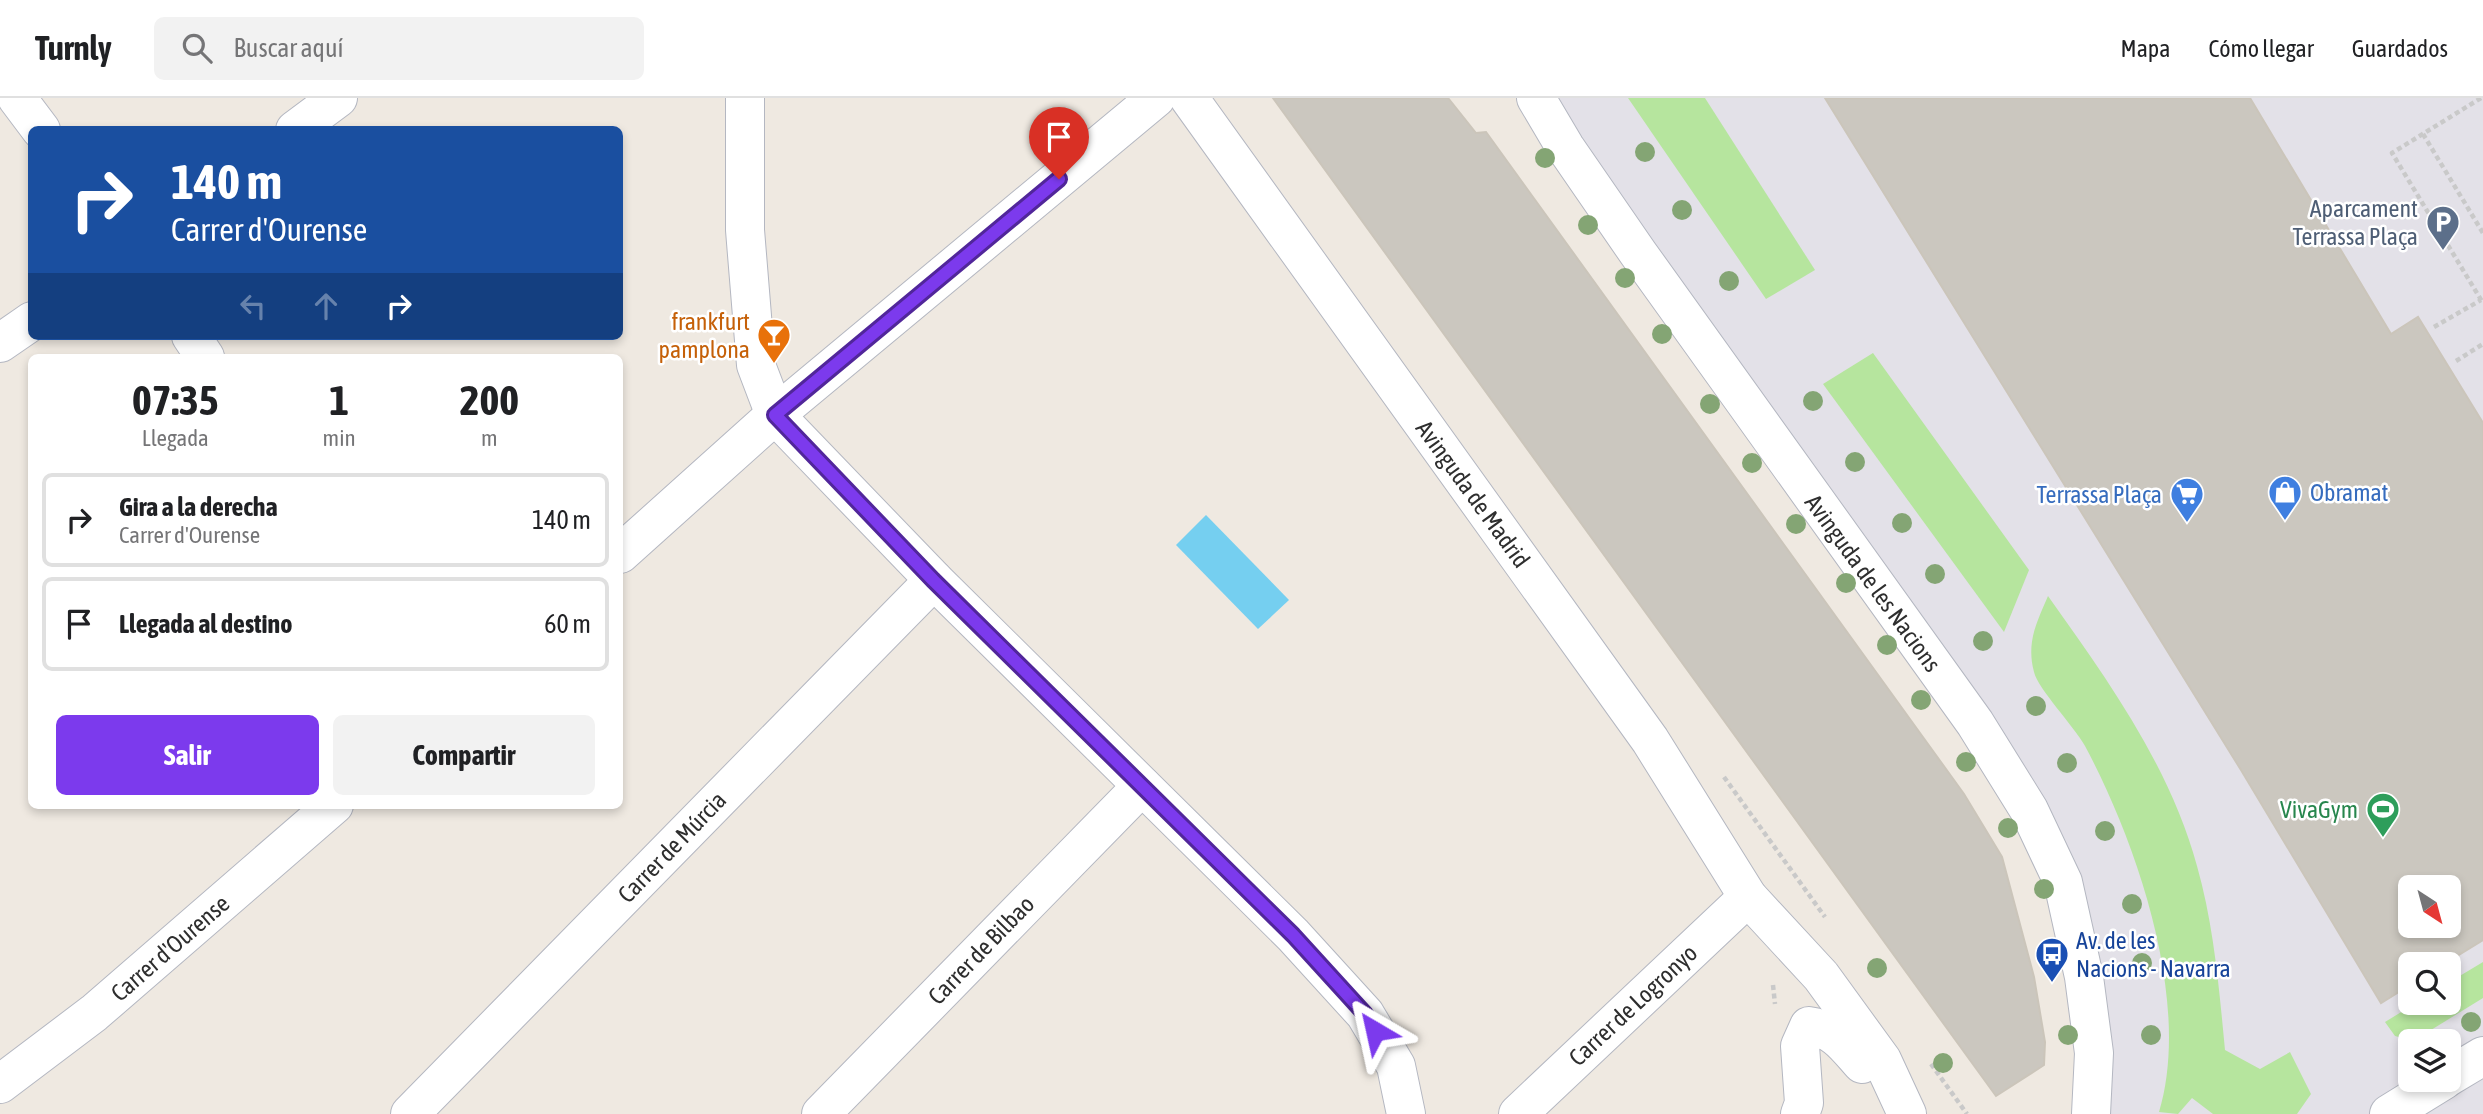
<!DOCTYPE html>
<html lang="es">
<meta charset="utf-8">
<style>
body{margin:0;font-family:"Asap Condensed",sans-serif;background:#f2f2f2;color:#202124;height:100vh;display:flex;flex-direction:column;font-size:26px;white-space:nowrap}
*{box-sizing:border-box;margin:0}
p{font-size:23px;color:#757577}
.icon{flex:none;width:38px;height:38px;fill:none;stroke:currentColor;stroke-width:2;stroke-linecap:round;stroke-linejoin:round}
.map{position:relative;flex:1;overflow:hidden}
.panel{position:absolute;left:28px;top:256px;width:595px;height:455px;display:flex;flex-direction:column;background:#fff;border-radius:10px;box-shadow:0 4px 10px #0003}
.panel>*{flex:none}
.hud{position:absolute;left:28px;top:28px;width:595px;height:214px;border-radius:10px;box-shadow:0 4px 10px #0003;background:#1a4fa0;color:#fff;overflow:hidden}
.needle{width:46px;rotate:144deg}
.controls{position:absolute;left:2398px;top:777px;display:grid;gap:14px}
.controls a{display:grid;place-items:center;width:63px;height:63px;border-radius:10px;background:#fff;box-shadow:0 4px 10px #0003;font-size:35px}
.pin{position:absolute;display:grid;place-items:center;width:60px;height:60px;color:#fff;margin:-72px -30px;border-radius:50% 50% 50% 0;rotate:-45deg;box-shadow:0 0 7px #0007}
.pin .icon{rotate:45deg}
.me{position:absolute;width:77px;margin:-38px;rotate:324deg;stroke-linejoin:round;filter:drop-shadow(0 0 5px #0008)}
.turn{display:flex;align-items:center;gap:24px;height:147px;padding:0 28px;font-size:32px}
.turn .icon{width:91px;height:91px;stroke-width:2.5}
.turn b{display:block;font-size:49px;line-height:60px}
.lanes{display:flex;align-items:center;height:66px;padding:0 28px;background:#0003;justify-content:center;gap:35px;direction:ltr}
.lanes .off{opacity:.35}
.eta{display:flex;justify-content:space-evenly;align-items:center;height:119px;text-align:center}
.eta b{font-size:42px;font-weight:700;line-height:49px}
.primary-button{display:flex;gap:14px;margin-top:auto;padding:14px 28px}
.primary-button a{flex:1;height:80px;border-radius:10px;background:#7c3aed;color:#fff;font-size:28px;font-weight:700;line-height:80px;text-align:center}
.primary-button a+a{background:#f2f2f2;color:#202124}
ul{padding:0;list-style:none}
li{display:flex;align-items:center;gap:21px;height:94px;margin:0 14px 10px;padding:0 14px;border:4px solid #e0e0e0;border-radius:10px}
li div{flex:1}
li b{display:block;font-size:26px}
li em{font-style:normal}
header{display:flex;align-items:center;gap:42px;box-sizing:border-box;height:98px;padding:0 35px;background:#fff;border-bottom:2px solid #e0e0e0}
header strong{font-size:33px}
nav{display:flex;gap:38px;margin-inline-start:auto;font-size:24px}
.search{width:490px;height:63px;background:#f2f2f2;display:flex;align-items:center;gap:18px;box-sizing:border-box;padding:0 24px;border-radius:10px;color:#757577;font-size:26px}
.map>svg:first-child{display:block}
.industrial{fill:#e3e1e8;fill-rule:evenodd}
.green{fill:#b6e59e}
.water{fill:#75cff0}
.building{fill:#cbc7bf;stroke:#cbc5ba;stroke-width:2;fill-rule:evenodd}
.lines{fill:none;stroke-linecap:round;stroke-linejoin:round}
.minor-casing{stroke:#b4b7c1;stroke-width:40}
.path{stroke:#c9c9c9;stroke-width:4.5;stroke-dasharray:5 3.5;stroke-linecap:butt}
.minor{stroke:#fff;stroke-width:38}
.tree{fill:#84a574}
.route-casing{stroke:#51269a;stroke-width:18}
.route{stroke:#7c3aed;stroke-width:12}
.labels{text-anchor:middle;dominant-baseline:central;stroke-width:5;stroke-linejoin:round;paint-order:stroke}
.service-label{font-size:24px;fill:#4e5e75;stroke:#fff;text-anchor:end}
.food-label{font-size:24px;fill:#c56008;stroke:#fff;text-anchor:end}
.shop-label{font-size:24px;fill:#366cbe;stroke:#fff;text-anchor:start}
.street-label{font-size:24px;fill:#2e2e2e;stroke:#fff}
.leisure-label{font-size:24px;fill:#27864d;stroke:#fff;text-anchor:end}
.transit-label{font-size:24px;fill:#164399;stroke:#fff;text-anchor:start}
</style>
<header>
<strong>Turnly</strong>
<div class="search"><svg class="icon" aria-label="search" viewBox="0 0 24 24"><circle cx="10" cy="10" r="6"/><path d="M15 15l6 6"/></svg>Buscar aquí</div>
<nav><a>Mapa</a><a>Cómo llegar</a><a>Guardados</a></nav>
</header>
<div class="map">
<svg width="2483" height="1016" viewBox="0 0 2483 1016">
<rect width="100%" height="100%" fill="#efe9e1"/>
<path class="industrial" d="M1545,0h938v1016h-393l-44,-282zM2410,789h38v39h-38zM2410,866h38v39h-38zM2410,943h38v39h-38z"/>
<g class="green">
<path d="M1628,0h77l110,172 -49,29z"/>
<path d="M1873,255l156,217 -25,62 -181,-248z"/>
<path d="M2048,498c59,83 122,170 149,270 17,60 22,122 28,184l35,19 30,-17 21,42 -14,20h-84l-21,-16 -14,16 -19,-2c33,-109 -22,-269 -74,-366 -11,-20 -47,-57 -51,-74 -8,-30 3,-50 14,-76z"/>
<path d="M2483,864v36l-65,40 -8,2 -15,-4 -10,-14 31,-19h32v-20z"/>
</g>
<path class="water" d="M1206,417l83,85 -31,29 -82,-84z"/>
<g class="building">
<path d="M1273,0h175l28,35 10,-1 478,662 38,63 32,120 11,65 -1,23 -48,31z"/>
<path d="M1825,0h425l141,236 27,-17 65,106v517l-39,24h-34v21l-29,18 -140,-233zM2410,789h38v39h-38z"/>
</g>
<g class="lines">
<defs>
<g id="minor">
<path d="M17,0l24,32"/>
<path d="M745,0v132l11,135 19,50 159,165 359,355 72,79 31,52 10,48"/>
<path d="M1189,0l461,642 98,157 73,79 61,84 25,54"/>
<path d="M1536,0l29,49 73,106 337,470 54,87 34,72 21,95 10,76 -3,61"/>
<path d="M295,32l43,-32"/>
<path d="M191,238l14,21"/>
<path d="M0,245l32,-22"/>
<path d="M620,456l155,-139 381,-317"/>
<path d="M2448,979l35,-21"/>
<path d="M0,986l94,-71 240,-208"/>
<path d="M410,1016l524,-534"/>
<path d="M821,1016l321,-328"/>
<path d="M1518,1016l230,-217"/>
<path d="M1800,1016l4,-11 -4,-57 9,-20c26,3 37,20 53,38"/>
<path d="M2389,1016l55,-34"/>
</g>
</defs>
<use href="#minor" class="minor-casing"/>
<g class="path">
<path d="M2481,0l-89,55 91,150"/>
<path d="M2423,36l60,99"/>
<path d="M2434,229l47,-27"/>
<path d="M2456,263l27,-17"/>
<path d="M1724,679l101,140"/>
<path d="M1773,887l2,19"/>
<path d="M1931,966l36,50"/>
</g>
<use href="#minor" class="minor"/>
</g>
<g class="tree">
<circle cx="1645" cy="54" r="10"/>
<circle cx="1545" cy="60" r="10"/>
<circle cx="1682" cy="112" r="10"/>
<circle cx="1588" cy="127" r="10"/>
<circle cx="1625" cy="180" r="10"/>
<circle cx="1729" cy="183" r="10"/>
<circle cx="1662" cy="236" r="10"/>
<circle cx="1813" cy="303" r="10"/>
<circle cx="1710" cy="306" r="10"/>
<circle cx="1855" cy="364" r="10"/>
<circle cx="1752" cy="365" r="10"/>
<circle cx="1902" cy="425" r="10"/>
<circle cx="1796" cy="426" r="10"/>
<circle cx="1935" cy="476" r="10"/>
<circle cx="1846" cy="485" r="10"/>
<circle cx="1983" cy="543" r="10"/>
<circle cx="1887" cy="547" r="10"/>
<circle cx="1921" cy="602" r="10"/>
<circle cx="2036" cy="608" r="10"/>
<circle cx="1966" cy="664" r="10"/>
<circle cx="2067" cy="665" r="10"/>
<circle cx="2008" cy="730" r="10"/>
<circle cx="2105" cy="733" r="10"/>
<circle cx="2044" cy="791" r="10"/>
<circle cx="2132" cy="806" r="10"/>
<circle cx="2142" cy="865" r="10"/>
<circle cx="1877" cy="870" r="10"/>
<circle cx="2471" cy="924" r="10"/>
<circle cx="2068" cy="937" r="10"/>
<circle cx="2151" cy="937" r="10"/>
<circle cx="1943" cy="965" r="10"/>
</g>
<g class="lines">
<defs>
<path id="route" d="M1059,81l-284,236 158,165 360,355 72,79 10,17"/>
</defs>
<use href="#route" class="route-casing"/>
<use href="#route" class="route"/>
</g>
<defs>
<symbol id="parking-pin" viewBox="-11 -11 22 30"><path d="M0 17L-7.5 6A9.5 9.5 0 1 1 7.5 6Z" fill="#5c6f8a" stroke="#fff"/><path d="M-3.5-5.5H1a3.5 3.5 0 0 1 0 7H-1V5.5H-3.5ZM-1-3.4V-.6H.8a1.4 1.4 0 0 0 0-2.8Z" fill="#fff"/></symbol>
<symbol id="bar-pin" viewBox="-11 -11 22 30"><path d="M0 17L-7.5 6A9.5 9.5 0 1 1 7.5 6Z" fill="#e8710a" stroke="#fff"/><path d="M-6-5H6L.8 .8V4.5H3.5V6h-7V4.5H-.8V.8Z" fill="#fff"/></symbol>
<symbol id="shop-pin" viewBox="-11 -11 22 30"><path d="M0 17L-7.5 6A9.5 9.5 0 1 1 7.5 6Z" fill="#3f7fe0" stroke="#fff"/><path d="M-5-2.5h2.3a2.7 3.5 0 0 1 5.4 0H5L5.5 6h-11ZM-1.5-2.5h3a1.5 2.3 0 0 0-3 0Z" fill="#fff"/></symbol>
<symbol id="supermarket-pin" viewBox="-11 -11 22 30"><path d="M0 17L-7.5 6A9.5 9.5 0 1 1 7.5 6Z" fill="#3f7fe0" stroke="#fff"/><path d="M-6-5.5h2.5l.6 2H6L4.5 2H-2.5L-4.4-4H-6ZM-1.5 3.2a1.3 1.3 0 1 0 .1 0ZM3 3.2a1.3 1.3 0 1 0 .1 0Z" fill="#fff"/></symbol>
<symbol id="stadium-pin" viewBox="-11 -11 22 30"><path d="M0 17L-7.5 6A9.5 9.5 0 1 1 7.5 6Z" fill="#2e9e5b" stroke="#fff"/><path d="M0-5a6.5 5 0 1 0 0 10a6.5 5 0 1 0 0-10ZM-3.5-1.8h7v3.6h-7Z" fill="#fff"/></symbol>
<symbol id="bus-pin" viewBox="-11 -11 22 30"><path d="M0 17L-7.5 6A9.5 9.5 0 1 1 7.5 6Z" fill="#1a4fb4" stroke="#fff"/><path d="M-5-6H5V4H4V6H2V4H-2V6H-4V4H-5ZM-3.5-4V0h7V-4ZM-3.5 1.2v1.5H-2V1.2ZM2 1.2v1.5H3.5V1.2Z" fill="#fff"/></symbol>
</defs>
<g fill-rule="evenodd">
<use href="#parking-pin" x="2424" y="105" width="38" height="52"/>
<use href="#bar-pin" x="755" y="218" width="38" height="52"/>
<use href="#shop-pin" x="2266" y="375" width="38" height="52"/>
<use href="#supermarket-pin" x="2168" y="377" width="38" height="52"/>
<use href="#stadium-pin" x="2364" y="692" width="38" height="52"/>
<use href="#bus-pin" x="2033" y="837" width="38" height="52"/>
</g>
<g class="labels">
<g class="service-label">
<text x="2418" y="110">Aparcament<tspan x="2418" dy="28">Terrassa Plaça</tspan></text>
</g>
<g class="food-label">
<text x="750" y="223">frankfurt<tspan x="750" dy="28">pamplona</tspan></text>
</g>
<g class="shop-label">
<text x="2310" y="394">Obramat</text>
<text x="2162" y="396" text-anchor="end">Terrassa Plaça</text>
</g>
<g class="street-label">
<text transform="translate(1473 396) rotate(54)">Avinguda de Madrid</text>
<text transform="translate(1873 485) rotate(54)">Avinguda de les Nacions</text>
<text transform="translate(672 749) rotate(-46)">Carrer de Múrcia</text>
<text transform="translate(170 850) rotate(-41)">Carrer d'Ourense</text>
<text transform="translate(981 852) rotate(-46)">Carrer de Bilbao</text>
<text transform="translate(1633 907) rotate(-43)">Carrer de Logronyo</text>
</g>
<g class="leisure-label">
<text x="2358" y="711">VivaGym</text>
</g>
<g class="transit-label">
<text x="2076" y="842">Av. de les<tspan x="2076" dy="28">Nacions - Navarra</tspan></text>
</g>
</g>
</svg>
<div class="controls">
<a><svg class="needle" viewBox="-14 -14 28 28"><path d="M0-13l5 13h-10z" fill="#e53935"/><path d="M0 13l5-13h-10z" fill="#757577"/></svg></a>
<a><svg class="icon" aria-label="search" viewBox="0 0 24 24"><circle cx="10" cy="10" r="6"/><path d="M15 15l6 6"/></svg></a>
<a><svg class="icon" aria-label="layers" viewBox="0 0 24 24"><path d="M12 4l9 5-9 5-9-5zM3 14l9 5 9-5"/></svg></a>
</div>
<div class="pin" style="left:1059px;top:81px;background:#d93025"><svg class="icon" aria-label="arrive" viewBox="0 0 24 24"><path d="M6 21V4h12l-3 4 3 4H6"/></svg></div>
<svg class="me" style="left:1375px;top:933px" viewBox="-20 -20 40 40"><path d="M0-17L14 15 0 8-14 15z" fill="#7c3aed" stroke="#fff" stroke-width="4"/></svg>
<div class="hud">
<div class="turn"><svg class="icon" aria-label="right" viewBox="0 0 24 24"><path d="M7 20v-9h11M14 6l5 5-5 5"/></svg><div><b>140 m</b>Carrer d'Ourense</div></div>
<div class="lanes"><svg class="icon off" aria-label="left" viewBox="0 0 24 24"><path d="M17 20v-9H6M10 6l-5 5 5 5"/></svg><svg class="icon off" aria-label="ahead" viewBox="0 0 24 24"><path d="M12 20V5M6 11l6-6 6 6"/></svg><svg class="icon" aria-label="right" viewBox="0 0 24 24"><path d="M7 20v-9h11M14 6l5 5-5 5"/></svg></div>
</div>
<section class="panel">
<div class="eta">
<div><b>07:35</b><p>Llegada</p></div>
<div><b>1</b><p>min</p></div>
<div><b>200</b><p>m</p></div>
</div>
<ul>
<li><svg class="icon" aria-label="right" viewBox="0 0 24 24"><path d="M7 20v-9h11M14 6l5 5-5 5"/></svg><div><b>Gira a la derecha</b><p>Carrer d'Ourense</p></div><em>140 m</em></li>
<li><svg class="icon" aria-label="arrive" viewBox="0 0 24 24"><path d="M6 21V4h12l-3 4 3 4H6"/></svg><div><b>Llegada al destino</b></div><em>60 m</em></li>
</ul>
<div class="primary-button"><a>Salir</a><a>Compartir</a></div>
</section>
</div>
